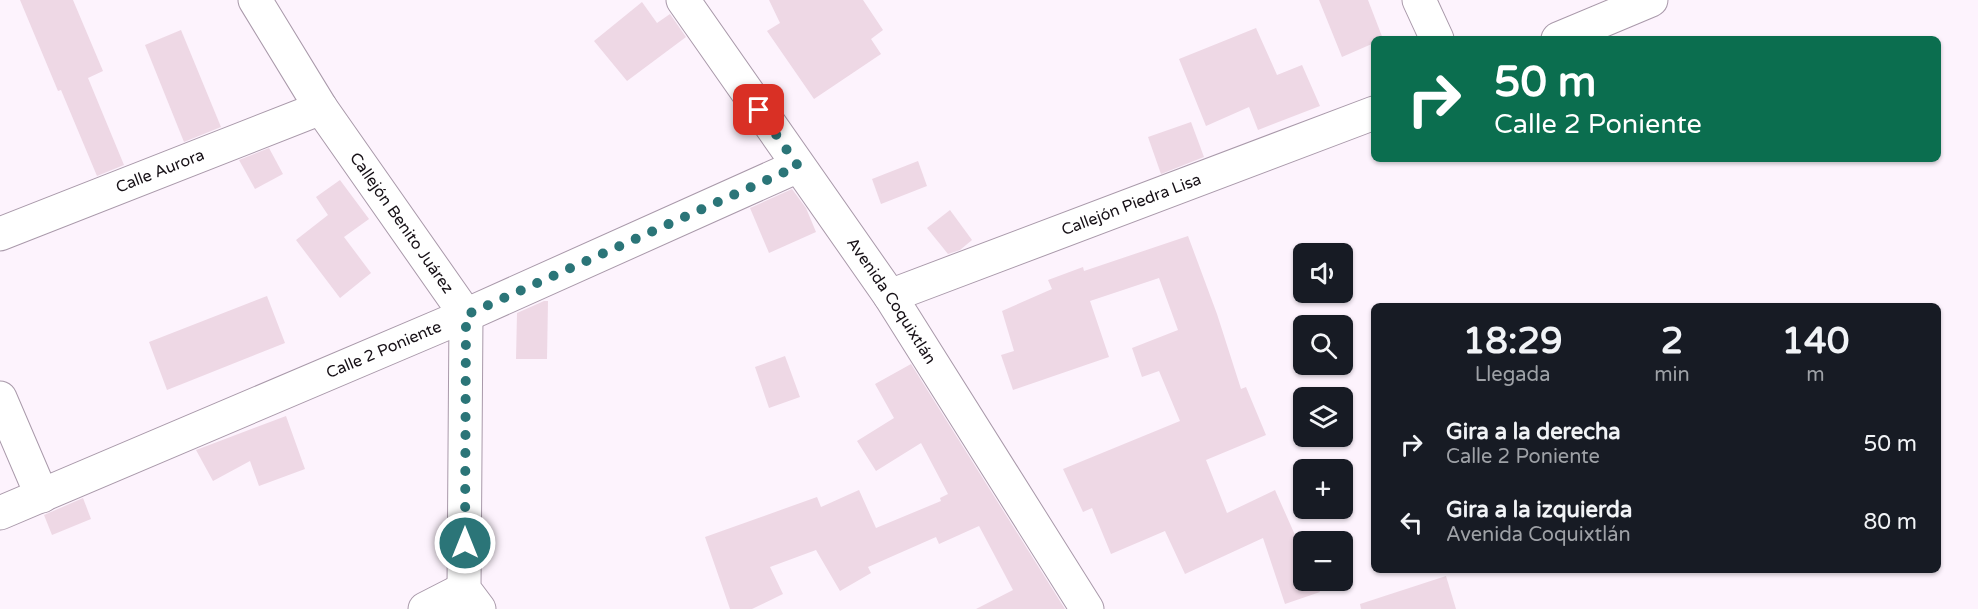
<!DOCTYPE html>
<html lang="es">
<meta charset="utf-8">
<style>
body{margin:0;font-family:"Varela Round",sans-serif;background:#242831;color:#f1f3f6;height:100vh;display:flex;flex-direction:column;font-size:22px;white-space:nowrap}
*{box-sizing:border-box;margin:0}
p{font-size:20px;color:#9ea1a6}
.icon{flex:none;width:33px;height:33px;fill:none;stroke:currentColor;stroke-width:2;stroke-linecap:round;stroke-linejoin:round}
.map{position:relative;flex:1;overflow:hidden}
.drawer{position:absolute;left:1371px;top:303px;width:570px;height:270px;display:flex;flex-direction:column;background:#171b24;border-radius:9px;box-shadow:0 2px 4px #0004}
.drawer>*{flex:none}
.top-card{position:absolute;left:1371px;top:36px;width:570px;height:126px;border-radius:9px;box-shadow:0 2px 4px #0004;background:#0b6e4f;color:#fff;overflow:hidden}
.fabs{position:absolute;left:1293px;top:243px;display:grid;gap:12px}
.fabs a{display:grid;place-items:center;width:60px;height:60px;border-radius:9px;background:#171b24;box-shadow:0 2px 4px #0004;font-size:30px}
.pin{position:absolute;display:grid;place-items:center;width:51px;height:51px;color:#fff;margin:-26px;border-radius:12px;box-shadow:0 3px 9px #0006}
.me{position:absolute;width:66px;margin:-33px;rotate:0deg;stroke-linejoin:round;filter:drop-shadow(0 0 4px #0008)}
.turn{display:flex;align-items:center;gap:21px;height:126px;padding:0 24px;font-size:27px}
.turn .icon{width:78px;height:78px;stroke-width:2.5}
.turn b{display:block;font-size:42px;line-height:51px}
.eta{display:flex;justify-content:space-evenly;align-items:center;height:102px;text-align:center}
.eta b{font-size:36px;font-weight:700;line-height:42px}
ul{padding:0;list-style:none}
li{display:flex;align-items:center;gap:18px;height:78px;padding:0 24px}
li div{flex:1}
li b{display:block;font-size:22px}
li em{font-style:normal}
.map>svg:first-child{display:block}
.building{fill:#eed8e5}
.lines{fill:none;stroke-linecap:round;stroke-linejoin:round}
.minor-casing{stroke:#a999aa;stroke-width:35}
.minor{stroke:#fff;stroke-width:33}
.route{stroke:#2b7578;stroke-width:10;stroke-dasharray:0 18}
.labels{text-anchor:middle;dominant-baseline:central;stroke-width:6;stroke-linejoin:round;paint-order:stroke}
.street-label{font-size:16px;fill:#161016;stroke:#fff}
</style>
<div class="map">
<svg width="1978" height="609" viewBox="0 0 1978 609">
<rect width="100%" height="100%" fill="#fdf3fd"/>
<g class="building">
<path d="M20,0h53l30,71 -15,7 36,87 -27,11 -36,-86 -3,1z"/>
<path d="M769,0h94l20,30 -12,9 10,15 -67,45 -47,-68 13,-8z"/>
<path d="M1319,0h49l15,39h-9v4l-32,14z"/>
<path d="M642,2l15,21 13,-9 16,23 -59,44 -33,-40z"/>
<path d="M1256,28l21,47 25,-10 18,41 -62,24 -9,-23 -43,19 -27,-67z"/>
<path d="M181,30l40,97 -37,15 -39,-97z"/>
<path d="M1191,122l13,35 -43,17 -13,-37z"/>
<path d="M269,148l14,26 -28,15 -16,-29z"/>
<path d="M918,161l9,25 -46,18 -9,-25z"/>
<path d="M340,180l29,39 -25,18 27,36 -31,25 -44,-58 32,-25 -12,-18z"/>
<path d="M792,189l14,19 10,24 -47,21 -19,-45z"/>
<path d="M950,210l22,30 -12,10 -12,4 -21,-26z"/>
<path d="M1188,236l29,78 24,75 5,-2 20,48 -60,25 21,53 48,-23 20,45 6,-2 3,9v38h12l4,12 -35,12 -22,-66 -78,36 -20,-43 -54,23 -19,-46 -9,4 -20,-43 117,-48 -21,-50 -17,6 -10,-29 46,-18 -19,-52 -69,23 19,56 -96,33 -12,-35 13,-4 -12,-40 50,-22 -4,-9 35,-13 1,4z"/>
<path d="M267,296l18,47 -118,47 -18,-48z"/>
<path d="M544,301h4l-1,58h-31l1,-46z"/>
<path d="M785,356l15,41 -31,11 -14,-41z"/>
<path d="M911,364l154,245h-89l37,-19 -34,-64 -40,18 -3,-7 -68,30 3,6 -31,18 -24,-41 -46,17 13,27 -31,15h-22l-25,-72 112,-40 4,10 38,-17 17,38 65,-27 -1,-3 8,-4 -27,-51 -45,28 -19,-30 37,-23 -19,-34z"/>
<path d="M286,416l19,53 -46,17 -9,-25 -37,20 -17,-31z"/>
<path d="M83,498l8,21 -39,16 -8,-20z"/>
<path d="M1446,576l10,33h-95l-1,-5z"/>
</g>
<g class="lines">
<defs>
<g id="minor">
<path id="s1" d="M255,0l66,108 145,207 -2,274 15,20"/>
<path id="s2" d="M683,0l207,296 197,313"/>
<path d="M1419,0l18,39"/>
<path d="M1558,39l93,-39"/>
<path id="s3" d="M0,234l321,-126"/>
<path id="s4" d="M890,296l484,-183"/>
<path d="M0,398l42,98"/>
<path id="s5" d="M0,513l466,-198 332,-149"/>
<path d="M425,609l39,-20"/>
</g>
</defs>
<use href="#minor" class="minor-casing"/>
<use href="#minor" class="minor"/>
</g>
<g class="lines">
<path class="route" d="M465,543l1,-228 332,-149 -39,-56"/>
</g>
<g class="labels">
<g class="street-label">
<text stroke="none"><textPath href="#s3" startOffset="172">Calle Aurora</textPath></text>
<text stroke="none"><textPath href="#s4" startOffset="258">Callejón Piedra Lisa</textPath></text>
<text stroke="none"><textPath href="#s1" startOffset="267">Callejón Benito Juárez</textPath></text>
<text stroke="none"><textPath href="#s2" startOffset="366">Avenida Coquixtlán</textPath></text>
<text stroke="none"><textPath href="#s5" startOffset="417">Calle 2 Poniente</textPath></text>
</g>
</g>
</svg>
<div class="fabs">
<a><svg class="icon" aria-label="sound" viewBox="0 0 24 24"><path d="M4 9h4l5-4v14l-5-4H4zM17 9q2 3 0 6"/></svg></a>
<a><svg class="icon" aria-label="search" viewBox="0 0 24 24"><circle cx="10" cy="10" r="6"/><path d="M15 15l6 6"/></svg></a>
<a><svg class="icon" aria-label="layers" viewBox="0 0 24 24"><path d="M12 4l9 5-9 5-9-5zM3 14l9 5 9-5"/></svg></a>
<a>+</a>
<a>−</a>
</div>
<div class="pin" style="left:759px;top:110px;background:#d93025"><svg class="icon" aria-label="arrive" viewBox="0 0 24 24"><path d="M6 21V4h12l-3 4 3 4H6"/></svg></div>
<svg class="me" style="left:465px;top:543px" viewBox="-20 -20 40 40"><circle r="17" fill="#2b7578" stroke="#fff" stroke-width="3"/><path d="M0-11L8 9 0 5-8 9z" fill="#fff"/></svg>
<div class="top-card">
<div class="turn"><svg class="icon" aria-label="right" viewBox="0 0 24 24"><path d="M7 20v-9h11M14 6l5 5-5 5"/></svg><div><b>50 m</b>Calle 2 Poniente</div></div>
</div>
<section class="drawer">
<div class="eta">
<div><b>18:29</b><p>Llegada</p></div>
<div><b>2</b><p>min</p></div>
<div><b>140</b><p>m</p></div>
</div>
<ul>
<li><svg class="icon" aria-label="right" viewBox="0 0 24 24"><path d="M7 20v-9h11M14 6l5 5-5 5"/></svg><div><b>Gira a la derecha</b><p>Calle 2 Poniente</p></div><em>50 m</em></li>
<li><svg class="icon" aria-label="left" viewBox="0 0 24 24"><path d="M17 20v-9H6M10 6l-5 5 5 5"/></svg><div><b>Gira a la izquierda</b><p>Avenida Coquixtlán</p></div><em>80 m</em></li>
</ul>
</section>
</div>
